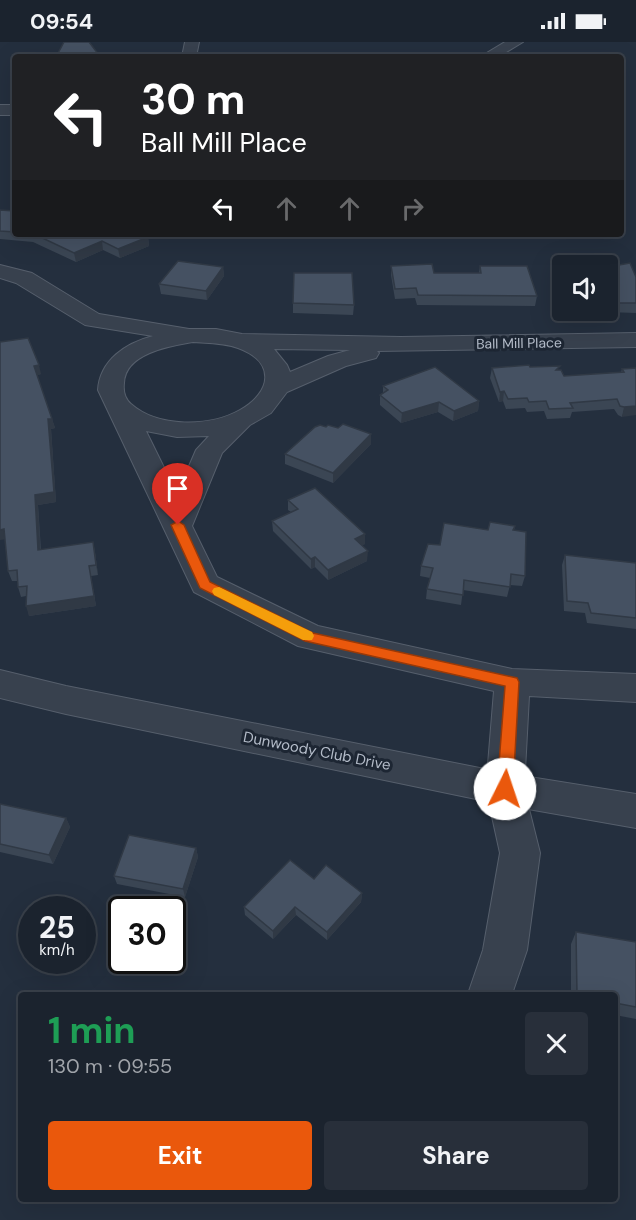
<!DOCTYPE html>
<meta charset="utf-8">
<style>
body{margin:0;font-family:"DM Sans",sans-serif;background:#282f3a;color:#f1f3f6;height:100vh;display:flex;flex-direction:column;font-size:22px;white-space:nowrap}
*{box-sizing:border-box;margin:0}
p{font-size:20px;color:#a0a4aa}
.icon{flex:none;width:33px;height:33px;fill:none;stroke:currentColor;stroke-width:2;stroke-linecap:round;stroke-linejoin:round}
.map{position:relative;flex:1;overflow:hidden}
.sheet{position:absolute;left:18px;top:950px;width:600px;height:210px;display:flex;flex-direction:column;background:#1b232e;border-radius:6px;box-shadow:0 6px 24px #0002,0 0 0 2px #39404a}
.sheet>*{flex:none}
.guide{position:absolute;left:12px;top:12px;width:612px;height:183px;border-radius:6px;box-shadow:0 6px 24px #0002,0 0 0 2px #39404a;background:#202124;color:#fff;overflow:hidden}
.buttons{position:absolute;left:552px;top:213px;display:grid;gap:12px}
.buttons a{display:grid;place-items:center;width:66px;height:66px;border-radius:6px;background:#1b232e;box-shadow:0 6px 24px #0002,0 0 0 2px #39404a;font-size:30px}
.speed{position:absolute;left:18px;top:854px;display:flex;gap:12px;font-size:30px;font-weight:700;text-align:center}
.speed>*{display:grid;place-content:center;width:78px;height:78px;border-radius:50%;background:#1b232e;box-shadow:0 6px 24px #0002,0 0 0 2px #39404a;line-height:1}
.speed small{font-size:15px;font-weight:400}
.speed .limit{border:3px solid #111;border-radius:9px;background:#fff;color:#111}
.pin{position:absolute;display:grid;place-items:center;width:51px;height:51px;color:#fff;margin:-62px -26px;border-radius:50% 50% 50% 0;rotate:-45deg;box-shadow:0 0 6px #0007}
.pin .icon{rotate:45deg}
.me{position:absolute;width:66px;margin:-33px;rotate:4deg;stroke-linejoin:round;filter:drop-shadow(0 0 4px #0008)}
.turn{display:flex;align-items:center;gap:21px;height:126px;padding:0 30px;font-size:27px}
.turn .icon{width:78px;height:78px;stroke-width:2.5}
.turn b{display:block;font-size:42px;line-height:51px}
.lanes{display:flex;align-items:center;height:57px;padding:0 30px;background:#0003;justify-content:center;gap:30px;direction:ltr}
.lanes .off{opacity:.35}
.round{display:grid;place-items:center;flex:none;width:63px;height:63px;border-radius:6px;background:#282f3a}
.overview{display:flex;align-items:center;justify-content:space-between;height:102px;padding:0 30px}
h1{font-size:36px;font-weight:700;line-height:45px;color:#1e9e55}
.button{display:flex;gap:12px;margin-top:auto;padding:12px 30px}
.button a{flex:1;height:69px;border-radius:6px;background:#ea580c;color:#fff;font-size:24px;font-weight:700;line-height:69px;text-align:center}
.button a+a{background:#282f3a;color:#f1f3f6}
.status{display:flex;justify-content:space-between;align-items:center;height:42px;padding:0 30px;background:#1b232e;direction:ltr}
.status svg{height:16px;fill:currentColor}
.map>svg:first-child{display:block}
.lines{fill:none;stroke-linecap:round;stroke-linejoin:round}
.minor-casing{stroke:#565f6c;stroke-width:2}
.tertiary-casing{stroke:#565f6c;stroke-width:2}
.minor{fill:#38414e;fill-rule:evenodd}
.tertiary{fill:#38414e;fill-rule:evenodd}
.wall{fill:#3b4654}
.shaded-wall{fill:#303945}
.building{fill:#455162;stroke:#303945;stroke-width:1.5}
.route{fill:#ea580c;stroke:#983908;stroke-width:1.5}
.slow{fill:#f59e0b}
.labels{text-anchor:middle;dominant-baseline:central;stroke-width:6;stroke-linejoin:round;paint-order:stroke}
.far-street-label{font-size:14px;fill:#b4bcc9;stroke:#1d2633}
.street-label{font-size:15px;fill:#b4bcc9;stroke:#1d2633}
</style>
<div class="status"><b>09:54</b><svg viewBox="0 0 49 12"><path d="M0 12V9h3v3zM5 12V6h3v6zM10 12V3h3v9zM15 12V0h3v12zM26 1h20v11H26zM47 4h2v5h-2z"/></svg></div>
<div class="map">
<svg width="636" height="1178" viewBox="0 0 636 1178">
<rect width="100%" height="100%" fill="#242f3e"/>
<g class="lines">
<defs>
<g id="minor">
<path d="M185,0h14l-3,15h-14z"/>
<path d="M505,0h18l-25,15h-18z"/>
<rect x="0" y="63" width="15" height="10"/>
<path d="M0,223l32,8 67,41 90,15h27l26,5 159,3 235,-4v14l-259,4 2,2 -3,5 -30,8 -59,26 -16,21 -21,12 -28,28 -30,73 25,51 101,49 194,43 124,5v28l-107,-6 -5,93 16,64 -13,97 -15,44h-44l15,-44 17,-97 -14,-64 8,-98 -196,-45 -104,-54 -96,-202c2,-30 28,-47 55,-54l-68,-11 -69,-42 -16,-5zM193,300c15,1 31,1 45,6 38,14 34,44 2,62 -30,17 -82,18 -109,-6 -6,-5 -8,-13 -7,-21 1,-30 46,-37 69,-41zM274,307l76,1 -22,6 -38,16 -3,-7zM146,389l31,6 32,-1 -13,14 -19,44z"/>
</g>
<path id="tertiary" d="M0,628l66,16 439,87 131,21v34l-131,-23 -439,-91 -66,-16z"/>
</defs>
<use href="#minor" class="minor-casing"/>
<use href="#tertiary" class="tertiary-casing"/>
<use href="#minor" class="minor"/>
<use href="#tertiary" class="tertiary"/>
</g>
<g class="wall">
<path d="M0,168l15,1v23h126l7,3 1,9 -29,12 -17,-8 -27,12 -43,-20 -33,-3z"/>
<path d="M391,224l43,7h45l1,-7 57,30 -2,10 -118,-1 -2,-7 -20,1 -4,-24z"/>
<path d="M223,225l1,9 -17,24 -46,-6 -2,-10z"/>
<path d="M608,225l28,10v36l-29,-1 -1,-2h2z"/>
<path d="M293,261l61,2 -1,10 -60,-2z"/>
<path d="M0,300l41,32 -4,1 18,53 -4,1 5,73 -18,3 3,45 52,-8 2,10 3,23 -7,1 5,30 -67,10 -3,-20 -5,1 -3,-10v-6h-6l-4,-10 -3,-31z"/>
<path d="M492,326l67,2 5,6 57,-4 1,-3 14,-1 -14,49 -4,-2 -4,-6 -42,3 -2,6 -23,1 -3,-8 -17,1 -2,-4 -19,1 -3,-8 -4,1 -9,-24z"/>
<path d="M383,344l96,15 -1,10 -25,10 -15,-9 -37,11 -21,-18v-10l3,-2z"/>
<path d="M326,385l45,7v10l-38,39 -48,-19v-10z"/>
<path d="M288,458l77,34v10l-3,1 5,16 -39,19 -13,-13 -4,2 -38,-38 -1,-10 19,-9 -3,-2z"/>
<path d="M515,484l-1,4 11,46 -3,10 -12,-1 -3,12 -44,-7 -2,15 -35,-6 1,-10 3,-11 -10,-2 1,-10 19,-21 48,-15z"/>
<path d="M565,513l71,8v66l-49,-6 -2,-10 -21,-2 -2,-46z"/>
<path d="M0,762l66,14 4,9 -17,37 -53,-12z"/>
<path d="M196,806l2,9 -13,40 -68,-13 -3,-8z"/>
<path d="M314,837l48,14 -1,9 -34,38 -31,-25 -23,24 -28,-24 -1,-8z"/>
<path d="M576,890l60,10v77l-21,-4v-21h-44v-50z"/>
</g>
<g class="shaded-wall">
<path d="M148,195l1,9 -29,12 -2,-9z"/>
<path d="M102,199l1,9 -27,12 -2,-9z"/>
<path d="M223,225l1,9 -17,24 -1,-9z"/>
<path d="M39,323l2,9 -5,2 -2,-10z"/>
<path d="M504,349l-1,10 -4,1 1,-10z"/>
<path d="M479,359l-1,10 -25,10 1,-10z"/>
<path d="M439,360l-1,10 -37,11 1,-10z"/>
<path d="M636,364v9l-14,2 2,-10z"/>
<path d="M48,377h4l3,9 -4,1 5,73 -18,3 3,55 -3,-10 -3,-55z"/>
<path d="M371,392v10l-38,39v-10z"/>
<path d="M4,487l4,10 -8,1v-10z"/>
<path d="M365,492v10l-10,5v-10z"/>
<path d="M93,500l2,10 3,23 -2,-10z"/>
<path d="M368,509l-1,10 -39,19v-10z"/>
<path d="M315,515v10l-4,2v-10z"/>
<path d="M89,524l7,40 -67,10 -3,-10z"/>
<path d="M66,776l4,9 -17,37 -4,-9z"/>
<path d="M196,806l2,9 -13,40 -2,-8z"/>
<path d="M362,851l-1,9 -34,38v-8z"/>
<path d="M295,865l1,8 -23,24v-8z"/>
</g>
<g class="building">
<path d="M64,0h25l10,13v2h-43z"/>
<path d="M0,168l15,1v21l-15,-1z"/>
<path d="M34,192h107l7,3 -30,12 -16,-8 -28,12z"/>
<path d="M178,219l45,6 -17,24 -47,-7z"/>
<path d="M630,221l6,14v26h-27l-1,-4v-32z"/>
<path d="M432,222l2,9h47l-1,-7h47l10,30 -119,-1 -2,-7 -21,1 -4,-23z"/>
<path d="M294,231h58l2,32 -61,-2z"/>
<path d="M28,296l11,27 -5,1 18,53h-4l6,73 -19,3 3,55 55,-8 3,23 -7,1 5,30 -68,10 1,-20 -9,1 -1,-17 -9,1 -4,-42 -4,1v-188z"/>
<path d="M529,323l1,2 30,-1 -4,4h5l3,6 60,-4 -2,-3 14,-1v38l-12,1 -4,-1 -3,-7 -47,4 3,5 -24,1 -3,-8 -17,1 -2,-4 -19,1 -4,-8 -4,1 -8,-24z"/>
<path d="M435,325l44,34 -25,10 -15,-9 -37,11 -22,-18 8,-5 -5,-4z"/>
<path d="M343,382l28,10 -38,39 -48,-19 30,-27 5,-2 6,2 2,-2 10,3z"/>
<path d="M315,446l50,46 -10,5 13,12 -40,19 -13,-13 -4,2 -39,-38 26,-12 -10,-9z"/>
<path d="M490,480l25,4 -2,4 13,2 -1,44 -14,-2 -1,13 -46,-7 -1,15 -36,-6 6,-21 -12,-2 7,-22 12,1 4,-22 44,7z"/>
<path d="M565,513l71,8v55l-45,-5 -3,-10 -21,-2z"/>
<path d="M0,762l66,14 -17,37 -49,-11z"/>
<path d="M129,793l67,13 -13,41 -69,-13z"/>
<path d="M290,818l24,19 12,-14 36,28 -35,39 -32,-25 -22,24 -29,-24z"/>
<path d="M576,890l60,10v65l-21,-4v-9h-38z"/>
</g>
<path class="route" d="M178,479l6,4 26,57 103,51 204,45 2,4 -6,107 -3,5 -5,2 -6,-2 -2,-5 8,-103 -200,-45 -105,-53 -29,-63z"/>
<path class="slow" d="M219,545l93,45 2,4 -2,4h-9l-89,-45 -2,-4 2,-3z"/>
<g class="labels">
<g class="far-street-label">
<text transform="translate(519 301) rotate(-1)">Ball Mill Place</text>
</g>
<g class="street-label">
<text transform="translate(317 709) rotate(11)">Dunwoody Club Drive</text>
</g>
</g>
</svg>
<div class="buttons">
<a><svg class="icon" aria-label="sound" viewBox="0 0 24 24"><path d="M4 9h4l5-4v14l-5-4H4zM17 9q2 3 0 6"/></svg></a>
</div>
<div class="speed"><div>25<small>km/h</small></div><div class="limit">30</div></div>
<div class="pin" style="left:178px;top:483px;background:#d93025"><svg class="icon" aria-label="arrive" viewBox="0 0 24 24"><path d="M6 21V4h12l-3 4 3 4H6"/></svg></div>
<svg class="me" style="left:505px;top:747px" viewBox="-20 -20 40 40"><circle r="19" fill="#fff"/><path d="M0-13L10 11 0 6-10 11z" fill="#ea580c"/></svg>
<div class="guide">
<div class="turn"><svg class="icon" aria-label="left" viewBox="0 0 24 24"><path d="M17 20v-9H6M10 6l-5 5 5 5"/></svg><div><b>30 m</b>Ball Mill Place</div></div>
<div class="lanes"><svg class="icon" aria-label="left" viewBox="0 0 24 24"><path d="M17 20v-9H6M10 6l-5 5 5 5"/></svg><svg class="icon off" aria-label="ahead" viewBox="0 0 24 24"><path d="M12 20V5M6 11l6-6 6 6"/></svg><svg class="icon off" aria-label="ahead" viewBox="0 0 24 24"><path d="M12 20V5M6 11l6-6 6 6"/></svg><svg class="icon off" aria-label="right" viewBox="0 0 24 24"><path d="M7 20v-9h11M14 6l5 5-5 5"/></svg></div>
</div>
<section class="sheet">
<div class="overview"><div><h1>1 min</h1><p>130 m · 09:55</p></div><a class="round"><svg class="icon" aria-label="close" viewBox="0 0 24 24"><path d="M6 6l12 12M18 6L6 18"/></svg></a></div>
<div class="button"><a>Exit</a><a>Share</a></div>
</section>
</div>
